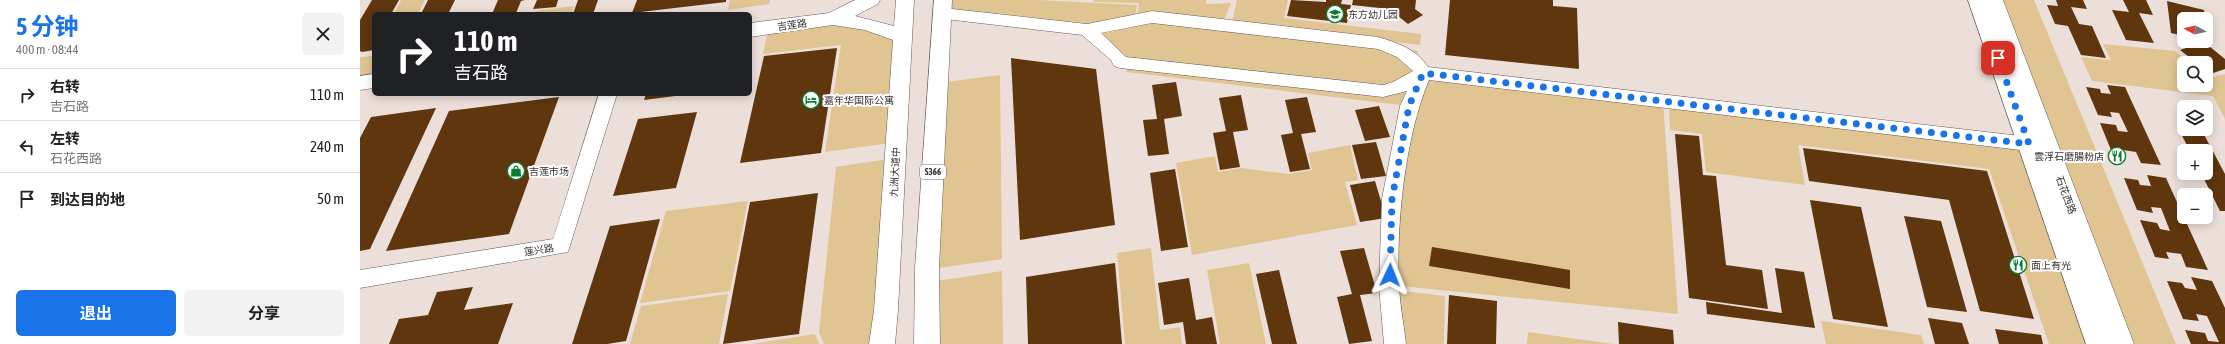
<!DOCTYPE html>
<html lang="zh">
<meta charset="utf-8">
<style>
body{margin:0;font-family:"Asap Condensed","Noto Sans SC",sans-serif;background:#f2f2f2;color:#222;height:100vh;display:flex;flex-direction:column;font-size:15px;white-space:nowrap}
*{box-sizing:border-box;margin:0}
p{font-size:13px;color:#767676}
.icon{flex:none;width:22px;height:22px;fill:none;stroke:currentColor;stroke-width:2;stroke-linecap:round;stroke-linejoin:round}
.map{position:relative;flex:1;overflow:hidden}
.sheet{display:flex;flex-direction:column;background:#fff;width:360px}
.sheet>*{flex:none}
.top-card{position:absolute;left:12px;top:12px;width:380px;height:84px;border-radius:6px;box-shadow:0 2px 10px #0003;background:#202124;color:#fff;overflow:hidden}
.needle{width:26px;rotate:278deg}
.buttons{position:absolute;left:1817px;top:12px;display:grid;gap:8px}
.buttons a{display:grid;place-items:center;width:36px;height:36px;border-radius:6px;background:#fff;box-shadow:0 2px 10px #0003;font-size:20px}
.pin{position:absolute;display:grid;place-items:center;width:34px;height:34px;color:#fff;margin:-17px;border-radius:8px;box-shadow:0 2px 6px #0006}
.me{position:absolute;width:44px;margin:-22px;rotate:2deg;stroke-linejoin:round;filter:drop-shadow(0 0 3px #0008)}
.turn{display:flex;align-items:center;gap:14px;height:84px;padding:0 16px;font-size:18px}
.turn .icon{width:52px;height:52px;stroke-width:2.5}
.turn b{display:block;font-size:28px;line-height:34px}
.round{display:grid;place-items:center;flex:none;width:42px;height:42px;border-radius:6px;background:#f2f2f2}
.headline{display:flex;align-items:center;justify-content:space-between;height:68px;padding:0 16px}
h1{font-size:24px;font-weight:700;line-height:30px;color:#1a73e8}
.button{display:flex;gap:8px;margin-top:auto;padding:8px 16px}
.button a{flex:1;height:46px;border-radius:6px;background:#1a73e8;color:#fff;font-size:16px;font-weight:700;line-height:46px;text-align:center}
.button a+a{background:#f2f2f2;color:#222}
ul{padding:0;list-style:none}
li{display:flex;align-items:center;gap:12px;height:52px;padding:0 16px;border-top:1px solid #e0e0e0}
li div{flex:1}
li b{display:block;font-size:15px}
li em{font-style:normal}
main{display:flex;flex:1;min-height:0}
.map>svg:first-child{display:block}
.green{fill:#e0c593}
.building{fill:#5f360d}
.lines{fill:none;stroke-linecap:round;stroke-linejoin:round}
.minor-casing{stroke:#655a56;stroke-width:1}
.major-casing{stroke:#655a56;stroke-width:1}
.minor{fill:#fff;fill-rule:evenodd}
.major{fill:#fff;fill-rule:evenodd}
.route{stroke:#1a73e8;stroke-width:7;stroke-dasharray:0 12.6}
.labels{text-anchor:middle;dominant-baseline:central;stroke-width:4;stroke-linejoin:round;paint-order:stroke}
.shield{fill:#fff;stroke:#726f6d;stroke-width:1}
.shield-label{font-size:9px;font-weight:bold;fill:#36312f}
.poi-label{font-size:10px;fill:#36312f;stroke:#fff;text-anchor:start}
.street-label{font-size:10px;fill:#36312f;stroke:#fff}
</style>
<main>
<section class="sheet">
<div class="headline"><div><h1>5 分钟</h1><p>400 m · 08:44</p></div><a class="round"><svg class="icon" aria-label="close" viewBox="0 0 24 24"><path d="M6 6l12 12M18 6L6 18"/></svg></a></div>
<ul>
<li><svg class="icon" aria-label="right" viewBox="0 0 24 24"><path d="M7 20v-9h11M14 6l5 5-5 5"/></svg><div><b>右转</b><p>吉石路</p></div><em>110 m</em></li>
<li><svg class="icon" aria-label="left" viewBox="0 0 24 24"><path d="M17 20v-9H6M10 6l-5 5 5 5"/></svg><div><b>左转</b><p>石花西路</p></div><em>240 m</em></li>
<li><svg class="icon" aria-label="arrive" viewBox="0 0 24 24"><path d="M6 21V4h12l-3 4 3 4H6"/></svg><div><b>到达目的地</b></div><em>50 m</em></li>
</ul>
<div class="button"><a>退出</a><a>分享</a></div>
</section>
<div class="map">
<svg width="1865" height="344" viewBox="0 0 1865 344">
<rect width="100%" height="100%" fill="#ecdfda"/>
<g class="green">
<path d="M41,0h24l-7,14h-24z"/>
<path d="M370,0h40l-1,4 -41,6z"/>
<path d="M588,0h91l98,5 -2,13 -47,10 -140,-18z"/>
<path d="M734,0h112v4l25,-1 -8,20 -86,-5 2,-15 -46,-1z"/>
<path d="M877,0h51l-4,18 137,16 -1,11 -188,-23z"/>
<path d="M1637,0h37l142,344h-49z"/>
<path d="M214,6l-3,8h-36l1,-3z"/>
<path d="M793,20l265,31 -2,21 -16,33 -273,-33 -6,-16 -25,-25z"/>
<path d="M472,22l33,5 34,12 -8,104 -66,9 16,-107 -78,9 5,-24z"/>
<path d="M1743,44l72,7 16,12h-7v22h22v-11l4,4 15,-4v45l-12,-23 -121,-15 -11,-24 30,3z"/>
<path d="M14,56v23l-14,2v-24z"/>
<path d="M1063,73l240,28 15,213 -288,-29 2,-86z"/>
<path d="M640,75l2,184 -63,9 6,-186z"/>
<path d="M1309,104l356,44 68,196h-44l-60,-175 -191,-24 7,40 -99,-13 -4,-38 -32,-4z"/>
<path d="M990,145l8,35 -13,2 12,43 -165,30 -16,-92 39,-7 3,16 23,-4 47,6 24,-4 -4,-17z"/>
<path d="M534,158l-11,186h-59l-5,-12 17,-165z"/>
<path d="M388,201l-18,90 -90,12 26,-92z"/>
<path d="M791,248l9,82 20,-3 2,17h-57l-8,-91z"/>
<path d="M889,263l17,81h-46l-13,-74z"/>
<path d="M642,271l1,73h-69l3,-63z"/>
<path d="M1036,290l49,6 -1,48h-43z"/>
<path d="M368,294l-9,50h-89l11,-38z"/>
<path d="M1461,321l100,14 3,9h-98z"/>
<path d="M1168,332l85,12h-86z"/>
<path d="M455,334l4,10h-68z"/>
</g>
<g class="building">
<path d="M12,0h27l-8,14h-17v36l-12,2 -2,-1v-31z"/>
<path d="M68,0h27l-7,14h-27z"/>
<path d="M138,0h27l-4,1 -5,12 6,-1v2h-30z"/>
<path d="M177,0h21l-2,7 -23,2z"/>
<path d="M218,0h20l-5,14h-20z"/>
<path d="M277,0h89v2l-94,11z"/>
<path d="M931,0l35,2v-2h16l-1,4 10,1 -4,18 -60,-7z"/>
<path d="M993,0h63l-1,9 8,6 -15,9 -19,-15 -37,-4z"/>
<path d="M1090,0h103v6l24,2 2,61 -134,-14z"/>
<path d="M1696,0h27l4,9 -16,-2 8,17 13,2 14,32 -25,-3 -13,-29 -13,-2 -8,-19 11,1z"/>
<path d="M1763,0h23l7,15 -14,-2 15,30 -28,-3 -14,-30 17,2z"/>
<path d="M1807,1l37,9 1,9h-21v17l-13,-3z"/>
<path d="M1844,42l21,17v10l-15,5 -4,-4v-7h-9l-17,-13z"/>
<path d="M477,48l-16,105 -81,10 24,-107z"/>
<path d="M651,58l85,11 19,156 -95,15z"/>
<path d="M816,82l6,34 -18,3 5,35 -21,2 -5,-36 14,-1 -5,-34z"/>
<path d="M1747,85l18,2 36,78 -20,-2 -5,-11 -13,-2 3,7 -13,-2 -13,-32 16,2 2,6 10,1 -9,-19 -9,-1 2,5 -14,-2 -12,-28 14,2 1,4 10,1z"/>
<path d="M286,94h37v1l-39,5z"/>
<path d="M881,95l7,35 -15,2 7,35 -20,3 -7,-37 13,-2 -7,-33z"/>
<path d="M199,97l-50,137 -123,17 63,-140z"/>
<path d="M947,97l9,35 -15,2 9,35 -20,3 -9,-37 12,-2 -8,-33z"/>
<path d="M1019,106l11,31 -25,4 -10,-31z"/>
<path d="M76,108l-66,141 -10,2v-113l11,-21z"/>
<path d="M337,112l-21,76 -63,8 25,-77z"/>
<path d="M1817,126h7v3h17l24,45v37h-5l-19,-38h5v-22h-16z"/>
<path d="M1315,134l24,2 4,39 13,1 10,89 36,5 6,39 -79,-11z"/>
<path d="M1016,142l10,34 -25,3 -9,-34z"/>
<path d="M1443,148l184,23 47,148 -54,-8 -31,-111 -140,-19z"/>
<path d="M815,169l13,78 -27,4 -11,-78z"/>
<path d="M1787,175l19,3 42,92 -22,-3 -5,-13 -15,-2 3,7 -14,-2 -15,-37 17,3 3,6 10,2 -9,-23 -10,-1 2,6 -16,-3 -13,-32 14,2 2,5 11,1z"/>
<path d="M1015,181l11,37 -26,4 -10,-37z"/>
<path d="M458,193l-19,141 -76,10 27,-142z"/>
<path d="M1450,200l51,7 27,120 -55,-8z"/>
<path d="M1544,216l37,5 26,91 -40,-5z"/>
<path d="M300,219l-34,122 -19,3h-35l38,-118z"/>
<path d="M1072,247l138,23v19l-141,-23z"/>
<path d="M1004,248l13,45 -17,2 12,46 -23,3 -12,-47 15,-3 -12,-43z"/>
<path d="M755,263l7,81h-94l-2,-67z"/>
<path d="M1415,268l29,4 11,56 -108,-14 -1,-12 76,11z"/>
<path d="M919,270l18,74h-25l-16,-70z"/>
<path d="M1831,277l21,4 13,27v36h-34l-6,-14 20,3 3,8 11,1 -12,-26 -11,-2 3,7 -16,-2 -16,-38 15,2 3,5 12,2z"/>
<path d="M829,278l7,42 16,-3 5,27h-31l-3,-22 -19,3 -6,-42z"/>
<path d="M113,287l-9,23 49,-7 -15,41h-109l10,-25 29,-4 9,-23z"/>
<path d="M1089,295l48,6 -1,43h-49z"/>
<path d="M1568,318l34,5 7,21h-34z"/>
<path d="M1258,322l55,8 1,14h-55z"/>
<path d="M1635,329l46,6 2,9h-44z"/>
</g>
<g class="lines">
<defs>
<g id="minor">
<path d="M583,8l144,16 65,-13 226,26c20,6 38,12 50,30l601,70 7,2 2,5 -2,5 -7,2 -600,-71c-24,57 -33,145 -30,206 1,20 5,39 7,58h-22l-5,-58 3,-87 18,-93 7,-15 -24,6 -263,-29 -6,-2 -3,-6 -29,-25 -145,-17 -2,-4 2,-4zM792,23l226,26 19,8 16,14 -20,11 -10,3 -257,-28 -25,-24z"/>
<path d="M239,94h18l-49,158 -208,36v-18l193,-31z"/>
</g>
<g id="major">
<path d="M495,0h25l-2,4 -23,12 39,10 2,-26h18l-16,310 -3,34h-26l5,-34 19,-270 -28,-10 -32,-5 -83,12v-14l79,-10z"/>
<path d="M574,0h18l-13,268 1,76h-26l1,-76z"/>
<path d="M1608,0h35l131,344h-48z"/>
<path d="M14,74v14l-14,2v-14z"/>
</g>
</defs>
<use href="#minor" class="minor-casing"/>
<use href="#major" class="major-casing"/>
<use href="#minor" class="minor"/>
<use href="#major" class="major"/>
</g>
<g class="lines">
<path class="route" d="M1030,275l2,-76 17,-93 14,-33 606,71 -31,-86"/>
</g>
<defs>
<symbol id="school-ring" viewBox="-11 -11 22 22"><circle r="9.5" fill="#fff" stroke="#0a7d33" stroke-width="1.5"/><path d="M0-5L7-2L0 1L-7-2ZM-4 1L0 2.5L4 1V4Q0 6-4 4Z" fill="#0a7d33"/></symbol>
<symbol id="hotel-ring" viewBox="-11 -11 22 22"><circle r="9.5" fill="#fff" stroke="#0a7d33" stroke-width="1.5"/><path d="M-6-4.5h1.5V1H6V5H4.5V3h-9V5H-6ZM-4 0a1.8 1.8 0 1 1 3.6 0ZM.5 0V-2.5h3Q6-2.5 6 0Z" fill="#0a7d33"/></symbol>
<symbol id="restaurant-ring" viewBox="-11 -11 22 22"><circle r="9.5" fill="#fff" stroke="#0a7d33" stroke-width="1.5"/><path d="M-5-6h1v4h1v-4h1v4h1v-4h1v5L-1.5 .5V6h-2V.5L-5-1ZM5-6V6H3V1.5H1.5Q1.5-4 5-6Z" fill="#0a7d33"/></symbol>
<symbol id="shop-ring" viewBox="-11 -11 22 22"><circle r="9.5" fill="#fff" stroke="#0a7d33" stroke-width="1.5"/><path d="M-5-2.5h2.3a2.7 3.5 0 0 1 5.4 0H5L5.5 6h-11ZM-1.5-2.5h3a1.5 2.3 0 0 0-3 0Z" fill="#0a7d33"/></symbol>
</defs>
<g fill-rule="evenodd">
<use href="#school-ring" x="965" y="4" width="20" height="20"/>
<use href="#hotel-ring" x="441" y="90" width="20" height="20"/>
<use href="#restaurant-ring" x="1747" y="146" width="20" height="20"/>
<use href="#shop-ring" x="146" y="161" width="20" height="20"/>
<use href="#restaurant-ring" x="1648" y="255" width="20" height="20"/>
</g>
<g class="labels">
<rect class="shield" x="560" y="165" width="26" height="14" rx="3"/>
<g class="shield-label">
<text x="573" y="172">S366</text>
</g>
<g class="poi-label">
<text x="988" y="14">东方幼儿园</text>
<text x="464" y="100">嘉年华国际公寓</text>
<text x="1744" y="156" text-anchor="end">雲浮石磨腸粉店</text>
<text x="169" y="171">吉莲市场</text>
<text x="1671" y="265">面上有光</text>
</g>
<g class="street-label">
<text transform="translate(432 25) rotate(-8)">吉莲路</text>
<text transform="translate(535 172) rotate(-87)">九洲大道中</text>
<text transform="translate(1706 195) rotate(70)">石花西路</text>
<text transform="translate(179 250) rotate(-9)">莲兴路</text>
</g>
</g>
</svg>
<div class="buttons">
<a><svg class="needle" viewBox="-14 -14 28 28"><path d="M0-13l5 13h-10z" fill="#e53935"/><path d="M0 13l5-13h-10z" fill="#767676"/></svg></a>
<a><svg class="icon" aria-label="search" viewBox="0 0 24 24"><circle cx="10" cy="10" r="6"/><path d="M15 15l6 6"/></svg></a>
<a><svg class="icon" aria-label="layers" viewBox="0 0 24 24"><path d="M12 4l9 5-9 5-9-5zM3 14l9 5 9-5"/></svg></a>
<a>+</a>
<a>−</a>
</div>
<div class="pin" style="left:1638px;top:58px;background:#d93025"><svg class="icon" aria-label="arrive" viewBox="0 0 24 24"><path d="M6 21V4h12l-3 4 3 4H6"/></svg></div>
<svg class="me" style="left:1030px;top:275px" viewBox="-20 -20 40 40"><path d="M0-17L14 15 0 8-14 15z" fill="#1a73e8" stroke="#fff" stroke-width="4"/></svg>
<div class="top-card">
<div class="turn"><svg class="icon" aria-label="right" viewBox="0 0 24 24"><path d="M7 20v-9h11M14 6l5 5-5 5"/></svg><div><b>110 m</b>吉石路</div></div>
</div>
</div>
</main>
